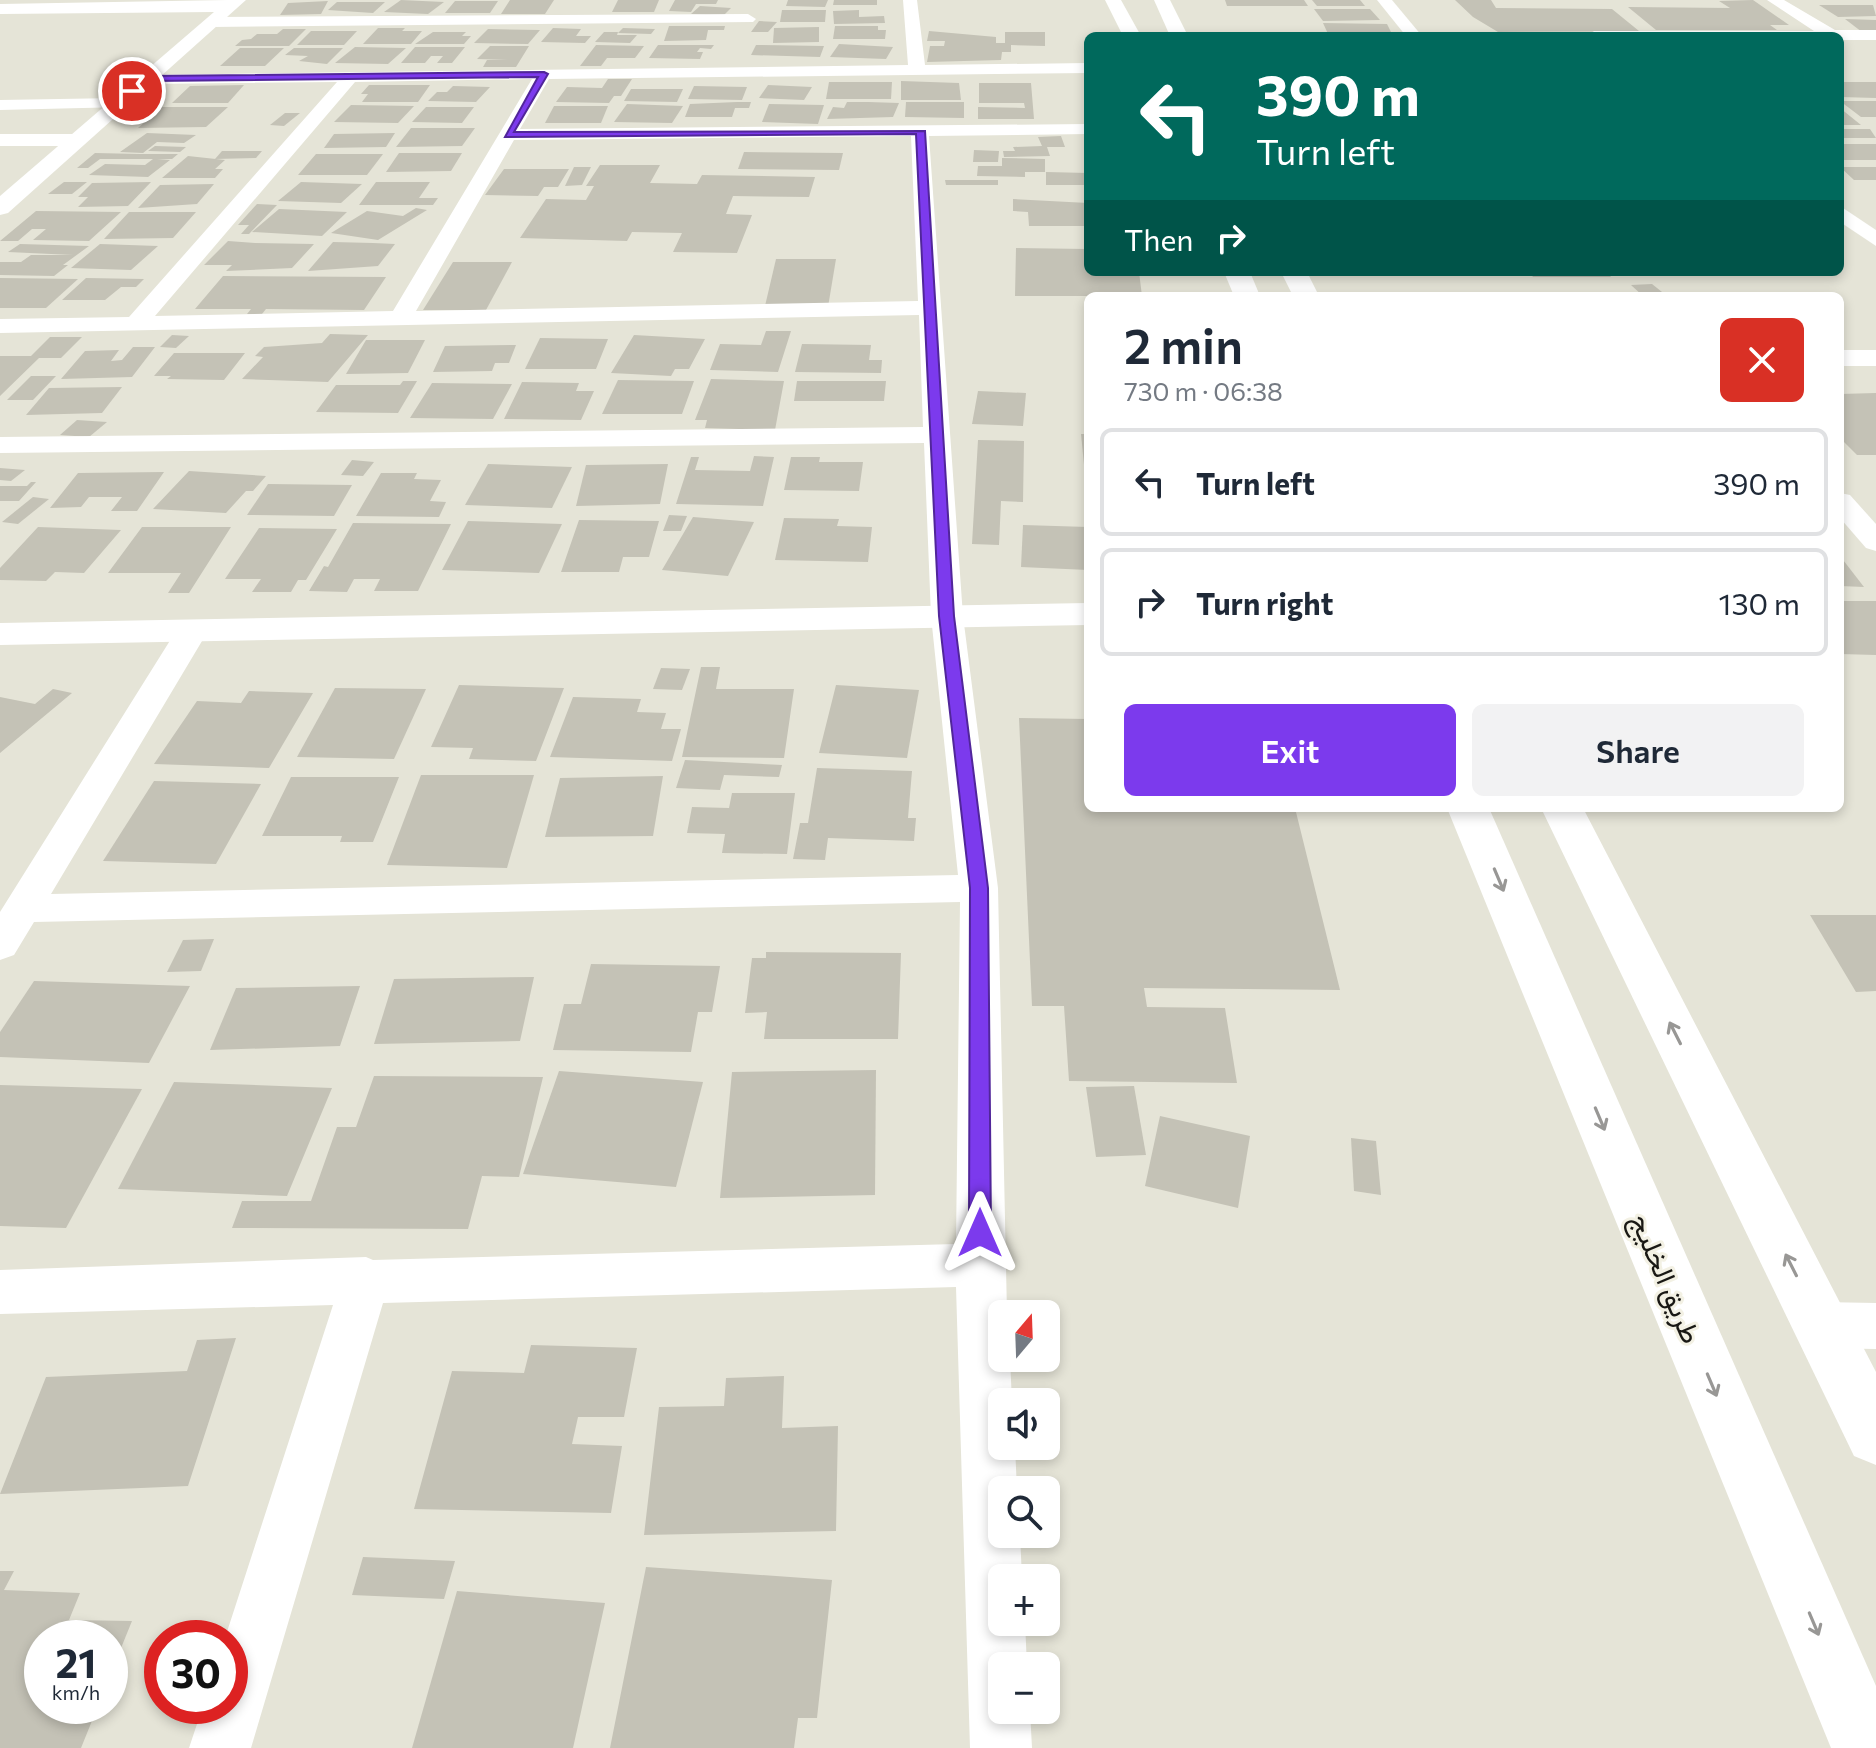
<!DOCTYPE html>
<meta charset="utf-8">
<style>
body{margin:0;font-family:Commissioner,Vazirmatn,sans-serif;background:#f2f2f3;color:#1f2937;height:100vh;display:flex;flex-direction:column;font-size:30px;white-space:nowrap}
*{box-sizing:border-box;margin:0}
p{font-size:26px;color:#747a83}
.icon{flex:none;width:44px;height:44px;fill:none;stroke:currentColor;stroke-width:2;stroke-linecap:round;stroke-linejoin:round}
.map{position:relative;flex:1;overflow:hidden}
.drawer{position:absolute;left:1084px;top:292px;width:760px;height:520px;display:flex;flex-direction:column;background:#fff;border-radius:12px;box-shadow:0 4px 12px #0003}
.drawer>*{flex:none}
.banner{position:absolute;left:1084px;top:32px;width:760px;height:244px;border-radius:12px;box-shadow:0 4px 12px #0003;background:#00695c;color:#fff;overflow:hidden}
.needle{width:52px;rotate:19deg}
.tools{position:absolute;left:988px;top:1300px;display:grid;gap:16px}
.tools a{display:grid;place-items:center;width:72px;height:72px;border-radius:12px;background:#fff;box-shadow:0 4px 12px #0003;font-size:40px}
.speed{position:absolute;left:24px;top:1620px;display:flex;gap:16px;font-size:40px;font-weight:700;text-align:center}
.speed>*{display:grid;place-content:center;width:104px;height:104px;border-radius:50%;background:#fff;box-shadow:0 4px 12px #0003;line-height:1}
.speed small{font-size:20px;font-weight:400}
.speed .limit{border:12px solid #d22;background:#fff;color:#111}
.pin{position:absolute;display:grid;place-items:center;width:68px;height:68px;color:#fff;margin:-34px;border:4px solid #fff;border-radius:50%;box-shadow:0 2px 8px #0007}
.me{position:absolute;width:88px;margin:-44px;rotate:0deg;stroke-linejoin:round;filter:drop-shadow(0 0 6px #0008)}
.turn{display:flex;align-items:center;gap:28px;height:168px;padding:0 40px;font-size:36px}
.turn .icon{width:104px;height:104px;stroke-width:2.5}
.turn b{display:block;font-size:56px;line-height:68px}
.then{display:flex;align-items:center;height:76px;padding:0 40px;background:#0003;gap:16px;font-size:30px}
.round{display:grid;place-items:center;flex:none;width:84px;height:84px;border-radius:12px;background:#f2f2f3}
.summary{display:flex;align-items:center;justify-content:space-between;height:136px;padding:0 40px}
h1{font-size:48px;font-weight:600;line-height:60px}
.primary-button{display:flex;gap:16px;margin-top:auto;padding:16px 40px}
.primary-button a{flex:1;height:92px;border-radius:12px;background:#7c3aed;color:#fff;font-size:32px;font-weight:600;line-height:92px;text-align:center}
.primary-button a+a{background:#f2f2f3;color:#1f2937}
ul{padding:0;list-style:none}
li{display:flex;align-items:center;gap:24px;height:108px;margin:0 16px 12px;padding:0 24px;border:4px solid #e0e1e3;border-radius:12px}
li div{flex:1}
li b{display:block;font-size:30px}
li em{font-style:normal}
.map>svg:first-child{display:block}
.building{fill:#c4c2b6}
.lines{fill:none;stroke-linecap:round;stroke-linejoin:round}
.minor{fill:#fff;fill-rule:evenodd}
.tertiary{fill:#fff;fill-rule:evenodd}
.primary{fill:#fff;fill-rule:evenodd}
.oneway{stroke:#989795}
.route{fill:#7c3aed;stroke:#51269a;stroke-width:2}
.labels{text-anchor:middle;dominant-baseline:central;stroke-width:6;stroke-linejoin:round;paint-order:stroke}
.near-street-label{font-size:28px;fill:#191814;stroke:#f3f1e4}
</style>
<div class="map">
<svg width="1876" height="1748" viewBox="0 0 1876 1748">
<rect width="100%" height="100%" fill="#e5e4d7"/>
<g class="building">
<path d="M401,0l43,2 -16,12 -44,-2z"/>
<path d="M510,0h44l-9,14h-44z"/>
<path d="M618,0h41l-5,12h-42z"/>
<path d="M675,0h43l-2,4h-20l-5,8 -22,-1z"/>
<path d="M788,0h40l-3,7 -39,-1z"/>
<path d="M834,0h43v5h-44z"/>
<path d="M1225,0h79l4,6h-81z"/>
<path d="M1312,0h48l5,6h-48z"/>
<path d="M1455,0h36l5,8 116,1 27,22 -141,1 -25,-15z"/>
<path d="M1753,0l36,25h-19l7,5h-121l-28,-23 102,1 -11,-7z"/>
<path d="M328,1l-7,13 -41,1 8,-12z"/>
<path d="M455,1h43l-8,12h-45z"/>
<path d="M337,2h48l-12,11 -45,-3z"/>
<path d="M1819,5h54l3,11 -38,1z"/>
<path d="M700,6l31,2 -8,8 -32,-2z"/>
<path d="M1314,9h56l10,11 -57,1z"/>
<path d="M782,10h44l-1,12h-45z"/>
<path d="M859,10v7l25,-1 1,7 -51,1 -1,-13z"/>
<path d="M1845,19l31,1v12h-14z"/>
<path d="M759,21l18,1 -9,10h-17z"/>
<path d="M1323,23l64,1 6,12h-64z"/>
<path d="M669,26h56l-1,4h-16l-2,10 -42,1z"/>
<path d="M835,26h43v4h8l-1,9h-52z"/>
<path d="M819,27v15l-46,1 1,-15z"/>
<path d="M378,28h27l-3,3h20l-11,13h-48z"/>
<path d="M553,28l28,1 -5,7h15l-6,7 -44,-1z"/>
<path d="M623,28l32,1 -4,5 -33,-1z"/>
<path d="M283,29h23l-17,17h-54l7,-6 9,-1 6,-5h20z"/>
<path d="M488,29l52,1 -12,14 -54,-1z"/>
<path d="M311,31h46l-13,14h-47z"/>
<path d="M929,31l67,6v6h9v-11h40v14l-34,-1v7h-9l-1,8 -74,2 3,-16h14l1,-5h-18z"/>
<path d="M433,32h33l-4,4h9l-7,8h-49z"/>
<path d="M604,32h14l-1,3h20l-7,8 -35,-1z"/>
<path d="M839,44l54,3 -7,12 -56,-2z"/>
<path d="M596,45l48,1 -9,12h-28l-6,8h-21z"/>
<path d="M658,45h56l-3,4 -11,-1 -3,4h6l-3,7 -51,-1z"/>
<path d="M756,45l68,1 -4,11 -69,-2z"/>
<path d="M490,46h39l-13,21h-33l4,-7h21l-31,-1z"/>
<path d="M355,47l51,1 -18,16 -53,-1z"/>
<path d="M415,47h50l-13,16h-15l6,-7h-12l-6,7h-24z"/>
<path d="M240,48h44l-19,18h-45z"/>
<path d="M294,48h49l-16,16 -28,-3 9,-5 -23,-1z"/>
<path d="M608,79h24l-11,17h-7l-5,7 -53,-1 11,-15 35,1z"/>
<path d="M901,81l58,2 2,17h-60z"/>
<path d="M829,82h63l-1,17h-65z"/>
<path d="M1840,82h36v16l-36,-1z"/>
<path d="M979,83h52l3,36h-56v-12l47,1 -1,-5h-45z"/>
<path d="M244,85l-16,18h-56l18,-17z"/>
<path d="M369,85h61l-12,17h-56l6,-8h-7z"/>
<path d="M768,85l44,2 -8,13 -45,-2z"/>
<path d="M453,86l37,1 -14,15 -48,-1 9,-9h10z"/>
<path d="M694,86l53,1 -5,13 -54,-1z"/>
<path d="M631,89h52l-6,13 -53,-1z"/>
<path d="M1840,101h36v16h-15z"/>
<path d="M737,102h14l-2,6h-14l-3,9h-47l5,-13z"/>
<path d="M847,102h21l31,1 -6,14 -66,2 6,-12 11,1z"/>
<path d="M906,102h58v16l-59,-1z"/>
<path d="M627,104l56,2 -11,17 -58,-1z"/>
<path d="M769,104l55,1 -6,19 -56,-2z"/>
<path d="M351,105l63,1 -16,17 -64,-1z"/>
<path d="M554,106h54l-7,17h-56z"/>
<path d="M162,107h66l-22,20 -68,1z"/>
<path d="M426,107h48l-12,16 -50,-1z"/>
<path d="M1840,108l21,17h-21z"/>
<path d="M285,113h15l-16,13 -14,-1z"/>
<path d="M411,128h64l-13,18 -66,1z"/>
<path d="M1840,129h30l6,9h-36z"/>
<path d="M147,133l49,2 -12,8 -27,-1 -14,11 -23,-1z"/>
<path d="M395,133l-9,14 -62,1 10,-14z"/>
<path d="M1061,136l4,11h-18l3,9 -46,1 -1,-6h12l-2,-4 29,-1 -4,-9z"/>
<rect x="1840" y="144" width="36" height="16"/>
<path d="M155,146l31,1 -6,5 -32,-1z"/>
<path d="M974,150l25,1 -1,11h-25z"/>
<path d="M222,151h40l-6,7 -41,1z"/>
<path d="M744,152l99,1 -4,17 -101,-1z"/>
<path d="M95,153l45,1h38l-6,5h-15l13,1 -22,17 -59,-2 16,-11 40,1 8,-6h-53l-12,9h-11z"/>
<path d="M399,153h63l-11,18 -65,1z"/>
<path d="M316,154h67l-16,21h-69z"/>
<path d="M188,156l37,4 -10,9h8l-8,9h-53z"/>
<path d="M1002,158l43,1v13h-20v5l-48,-1 1,-10h24z"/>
<path d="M600,165h60l-10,18 47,1 5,-9 113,2 -6,20 -76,-1 -7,18 26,1 -15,38 -64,-1 9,-19 -50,-1 -5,9 -107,-3 26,-39 40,1 8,-14h-8z"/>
<path d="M574,167h17l-9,18 -17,1z"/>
<path d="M1840,167h36v13h-22z"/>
<path d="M504,169h65l-11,18h-14l-6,9 -53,-1z"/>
<path d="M1046,172l42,1v12h-42z"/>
<path d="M945,180h53v5h-52z"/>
<path d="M64,182h23l-15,12h-24z"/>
<path d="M151,182l-23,24 -50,1 10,-10h-10l14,-14z"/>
<path d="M301,182l61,2 -21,19 -63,-2z"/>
<path d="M376,182h54l-11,16h19l-5,7h-74z"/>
<path d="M214,184l-17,20 -59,4 22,-23z"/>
<path d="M1013,199l75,4v23h-59l-1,-14 -15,-1z"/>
<path d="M257,204l20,1 -28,29h-8l8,-9h-11z"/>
<path d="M416,208l11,2 -49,30 -47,-7 36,-22 36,5z"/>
<path d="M279,209l68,3 -25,24 -70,-4z"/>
<path d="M36,211l85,1 -32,29 -56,-1 13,-11h-14l-14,12h-18z"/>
<path d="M129,212h67l-23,26 -69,1z"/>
<path d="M228,241l27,2 59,1 -22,24 -66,3 6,-6h-28z"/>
<path d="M333,242l40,1 22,1 -17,22 -70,5z"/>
<path d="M20,244l69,2 -26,19h5l-14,11 -54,-1v-13h21l10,-7h42l-65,-3z"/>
<path d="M100,244l58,2 -27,24 -60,-2z"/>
<path d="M1016,248l71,1 1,23h51l3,24h-127z"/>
<path d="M776,259h60l-8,48 -63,-1z"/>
<path d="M453,262h59l-26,48h-63z"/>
<path d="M1529,272h78l4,5h-78z"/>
<path d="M223,276l163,1 -22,33 -98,-1 -4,5h-15l4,-5h-56z"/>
<path d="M0,278l78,1 -32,29h-46z"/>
<path d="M86,278l58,1 -8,8h-15l-16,13h-43z"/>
<path d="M1652,284l15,12h-24l-12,-11z"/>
<path d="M766,331h25l-13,41 -68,-2 10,-26 41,1z"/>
<path d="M330,334l38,1 -40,47 -86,-3 21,-22 -8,-1 9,-9 58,-4z"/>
<path d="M172,335l17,1 -13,12 -16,-1z"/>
<path d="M634,335l71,4 -16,30h-14l-4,7 -60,-3z"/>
<path d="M50,337h32l-21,21h-22l-39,38v-40h31z"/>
<path d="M540,338l68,1 -12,30h-71z"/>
<path d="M366,340h59l-17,33 -62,1z"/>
<path d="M802,344l69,1 -2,15h13l-1,13 -86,-1z"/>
<path d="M516,345l-7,18h-14l-3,8 -59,1 12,-26z"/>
<path d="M133,347h22l-23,30 -71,2 24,-28 34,-1 -8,11 11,-1z"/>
<path d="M174,353h71l-21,27 -57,-1 4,-3h-17z"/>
<path d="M31,376h25l-23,24h-26z"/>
<path d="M711,379l73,2 -9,49 -70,-2 2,-8h-12z"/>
<path d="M618,380l76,1 -12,33h-80z"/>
<path d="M403,381h14l-19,32 -82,-1 20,-27h64z"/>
<path d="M797,381h89l-2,20h-90z"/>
<path d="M522,382l57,1 -3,8h18l-13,29 -77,-1z"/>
<path d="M432,383l80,1 -19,35 -83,-1z"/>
<path d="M122,387l-20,26 -76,2 23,-27z"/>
<path d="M978,391l48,2 -3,33 -51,-2z"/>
<path d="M1876,393v62h-19l-17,-17v-44z"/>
<path d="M77,420l30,2 -18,15 -29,-2z"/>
<path d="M1081,434h7v51h-2z"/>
<path d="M978,440l46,1 -1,61 -22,-1 -2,44 -27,-1z"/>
<path d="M754,456l20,1 -11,49 -87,-2 15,-47h8l-4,13 55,1z"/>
<path d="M791,457h29l-1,5h44l-4,29 -75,-1z"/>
<path d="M352,460l22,2 -11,14 -22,-1z"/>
<path d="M488,464l84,3 -20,41 -87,-3z"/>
<path d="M668,464l-8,40 -84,2 10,-41z"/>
<path d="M0,468l25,2 -14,11 -11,-1z"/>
<path d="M189,471l77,5 -13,15h-7l-20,22 -73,-4z"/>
<path d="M164,472l-27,39h-26l11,-14h-33l-8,10 -31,1 28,-35z"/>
<path d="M381,473h36l-3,6 27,1 -11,21 16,1 -7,15 -83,-1z"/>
<path d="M31,482h5l-17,19h-19v-15h27z"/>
<path d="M268,484l84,1 -18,31 -87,-1z"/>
<path d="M33,497l16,2 -31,25 -16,-2z"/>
<path d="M669,515l18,1 -6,15h-18z"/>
<path d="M693,517l61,5 -26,54 -66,-6z"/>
<path d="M784,518l55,1 -2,7 35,1 -4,35 -93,-2z"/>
<path d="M579,520l80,1 -10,36h-26l-4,15h-58z"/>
<path d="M468,521l94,3 -23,49 -97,-3z"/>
<path d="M353,523l98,1 -33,67h-44l6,-12h-26l-7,13 -38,-1 15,-25 4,1z"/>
<path d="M1023,525l65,2v43l-67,-3z"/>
<path d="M38,527l83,3 -37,43 -29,-1 -9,9 -46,-1v-12z"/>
<path d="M142,527h89l-42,66h-21l13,-20h-73z"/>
<path d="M259,528l78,1 -31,51h-8l-7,12h-39l9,-13h-36z"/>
<path d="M1840,556l24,31 -24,-1z"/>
<path d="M1840,601h36v54l-36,-1z"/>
<path d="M701,667h19l-4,22h78l-10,69 -102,-1z"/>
<path d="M661,668l29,1 -8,21 -29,-1z"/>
<path d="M459,685l105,3 -28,73 -67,-2 4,-11 -42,-1z"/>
<path d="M836,685l83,5 -12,68 -88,-5z"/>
<path d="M335,688l91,1 -32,70 -97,-2z"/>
<path d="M53,689l19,4 -72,60v-56l35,7z"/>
<path d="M249,691l64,2 -44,75 -115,-4 43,-63 44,2z"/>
<path d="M573,697l68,2 -4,13 29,1 -5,16h20l-9,32 -122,-4z"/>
<path d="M1019,718l69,1v89h207l45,182 -196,-2 3,19 78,1 12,75 -168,-2 -5,-75h-32z"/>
<path d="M685,760l97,5 -3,12 -55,-2 -4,15 -44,-2z"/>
<path d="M817,768l95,3 -4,47h8l-2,23 -86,-3 -3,22 -32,-1 7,-36h8z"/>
<path d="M421,775h113l-27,93 -120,-3z"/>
<path d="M663,776l-10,60 -108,1 15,-59z"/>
<path d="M291,777h108l-26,65h-33l2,-6h-80z"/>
<path d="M154,781l107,3 -45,80 -113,-3z"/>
<path d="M732,793h63l-8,61 -65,-1 3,-19 -38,-1 5,-26 37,1z"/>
<path d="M1810,915h66v76l-20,1z"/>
<path d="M214,939l-13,32 -34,1 16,-32z"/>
<path d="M766,952l135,1 -3,86h-134l3,-27 -22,1 7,-55h14z"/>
<path d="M591,964l129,2 -8,46h-14l-7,40 -138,-2 11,-46h17z"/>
<path d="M534,977l-14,64 -146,3 20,-65z"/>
<path d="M34,981l156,5 -41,77 -149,-6v-25z"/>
<path d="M360,986l-20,60 -130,4 26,-62z"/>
<path d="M876,1070l-1,125 -155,3 12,-126z"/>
<path d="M559,1071l144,11 -27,105 -153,-13z"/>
<path d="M374,1076l169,1 -24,100 -37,-1 -14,53 -236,-1 10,-27h69l26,-74h19z"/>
<path d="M174,1082l158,6 -45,108 -169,-7z"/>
<path d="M0,1085l142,4 -76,139 -66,-2z"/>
<path d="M1134,1086l12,69 -50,2 -10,-70z"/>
<path d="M1160,1116l90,20 -12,72 -93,-22z"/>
<path d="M1351,1138l25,3 5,54 -27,-4z"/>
<path d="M236,1338l-48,148 -188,8 46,-117 141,-6 10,-31z"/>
<path d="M531,1345l106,3 -13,69h-46l-6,27 50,2 -11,67 -197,-4 38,-138 72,2z"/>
<path d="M784,1376l-2,52 56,-2 -2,105 -192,4 15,-128 65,-1 2,-28z"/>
<path d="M363,1557l92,4 -11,38 -92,-4z"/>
<path d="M646,1567l186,13 -15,138h-19l-4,30h-184z"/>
<path d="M0,1571h14l-10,19 76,3 -11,27 63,1 -22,54v-37h-68v68h56l-17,42h-81z"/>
<path d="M457,1591l148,12 -32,145h-161z"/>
</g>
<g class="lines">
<g class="minor">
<path d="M903,0h14l8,65 163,-2v10l-539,6 -29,50 568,-5v10l-159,2 34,480 35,272 9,426h-5v44h8l2,44h-10v44h13l2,44h-15v44h18l2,44h-20v44h23l2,44h-25v44h28l2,38h-62l-14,-461 -573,16 -132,445h-62l14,-42h27v-68h-5l108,-333 -333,9v-44l366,-13 7,3 583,-16 4,-342 -926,20 -20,33 -14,5v-48l176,-281 5,-7h22l5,7 -157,263 907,-19 -27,-259 -7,-173 -924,10v-16l923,-10 -4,-112 -919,18v-14l129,-2 208,-235 -191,2 -6,-1v-8l768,-10zM532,79l-139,232 -238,5 200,-234zM911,136l7,165 -502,10 98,-171z"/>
<path d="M1377,0h15l30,36h-16z"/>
<path d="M1767,0h17l51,30h41v10h-36v-4h-254l8,-5h220z"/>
<path d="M748,14l8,5 -3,3 -542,5 -8,-5 8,-5z"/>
<path d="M118,98l9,5 -3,4 -124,3v-10z"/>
<path d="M0,134h77l9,6 -9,6h-77z"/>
<path d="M1840,206l36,24v16l-36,-24z"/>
<path d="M1840,493l10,2 26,29v27l-10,-3 -26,-30z"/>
<path d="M1821,1302l55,1v46l-55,-1 -18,-7 -7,-16 7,-16z"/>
</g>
<g class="tertiary">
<path d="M228,0h18l-238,213 -8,2v-19l214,-184 -214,2v-10z"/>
<rect x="1840" y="350" width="36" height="16"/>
<path d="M1088,603v22l-1088,20v-22z"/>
</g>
<g class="primary">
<path d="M1105,0h16l20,36h-18z"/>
<path d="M1154,0h16l18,36h-18z"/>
<path d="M1224,272h26l10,24h-26z"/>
<path d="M1281,272h26l12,24h-26z"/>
<path d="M1447,808h42l387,878v62h-45z"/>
<path d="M1541,808h42l293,564v93l-22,-9z"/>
</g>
</g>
<defs><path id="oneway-shaft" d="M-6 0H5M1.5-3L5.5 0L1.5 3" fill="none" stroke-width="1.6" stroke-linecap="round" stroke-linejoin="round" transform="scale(2)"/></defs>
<g class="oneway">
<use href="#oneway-shaft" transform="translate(1499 880) rotate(67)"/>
<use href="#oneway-shaft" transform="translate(1675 1033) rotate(-117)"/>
<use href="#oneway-shaft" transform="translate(1600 1119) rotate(67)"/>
<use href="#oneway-shaft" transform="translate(1791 1265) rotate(-117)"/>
<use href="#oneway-shaft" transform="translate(1712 1385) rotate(67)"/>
<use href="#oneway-shaft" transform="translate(1814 1624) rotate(67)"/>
</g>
<path class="route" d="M544,72l4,2 -34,58 411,-1 29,485 34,272 3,345 -3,7 -8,3 -8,-3 -3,-7 1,-345 -31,-272 -23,-482 -411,3 33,-60 -390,4 -13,12 -7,-2 18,-15z"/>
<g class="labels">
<g class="near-street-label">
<text transform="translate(1667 1278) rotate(67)">طريق الخليج</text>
</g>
</g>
</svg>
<div class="tools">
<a><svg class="needle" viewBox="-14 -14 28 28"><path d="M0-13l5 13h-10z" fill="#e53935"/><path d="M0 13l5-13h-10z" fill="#747a83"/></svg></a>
<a><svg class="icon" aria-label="sound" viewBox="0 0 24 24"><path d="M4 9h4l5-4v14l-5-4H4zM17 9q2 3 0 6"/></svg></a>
<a><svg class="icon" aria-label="search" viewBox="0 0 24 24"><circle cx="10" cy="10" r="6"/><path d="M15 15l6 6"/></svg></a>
<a>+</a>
<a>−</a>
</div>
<div class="speed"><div>21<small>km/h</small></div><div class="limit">30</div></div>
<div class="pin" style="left:132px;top:91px;background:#d93025"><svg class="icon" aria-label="arrive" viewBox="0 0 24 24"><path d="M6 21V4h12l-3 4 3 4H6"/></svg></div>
<svg class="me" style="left:980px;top:1233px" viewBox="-20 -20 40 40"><path d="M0-17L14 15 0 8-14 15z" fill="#7c3aed" stroke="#fff" stroke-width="4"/></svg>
<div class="banner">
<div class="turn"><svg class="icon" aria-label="left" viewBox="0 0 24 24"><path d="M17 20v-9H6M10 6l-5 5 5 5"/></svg><div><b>390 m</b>Turn left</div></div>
<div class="then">Then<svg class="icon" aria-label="right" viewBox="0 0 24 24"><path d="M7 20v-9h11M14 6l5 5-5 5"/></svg></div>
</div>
<section class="drawer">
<div class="summary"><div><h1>2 min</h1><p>730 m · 06:38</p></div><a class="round" style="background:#d93025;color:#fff"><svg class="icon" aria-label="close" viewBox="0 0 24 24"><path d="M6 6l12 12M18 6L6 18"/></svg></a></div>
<ul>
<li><svg class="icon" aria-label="left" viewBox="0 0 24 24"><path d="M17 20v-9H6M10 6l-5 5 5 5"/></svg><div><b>Turn left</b></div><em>390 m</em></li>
<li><svg class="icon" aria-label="right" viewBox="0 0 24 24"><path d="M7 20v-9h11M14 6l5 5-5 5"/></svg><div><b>Turn right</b></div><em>130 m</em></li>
</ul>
<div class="primary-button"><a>Exit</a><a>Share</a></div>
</section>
</div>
